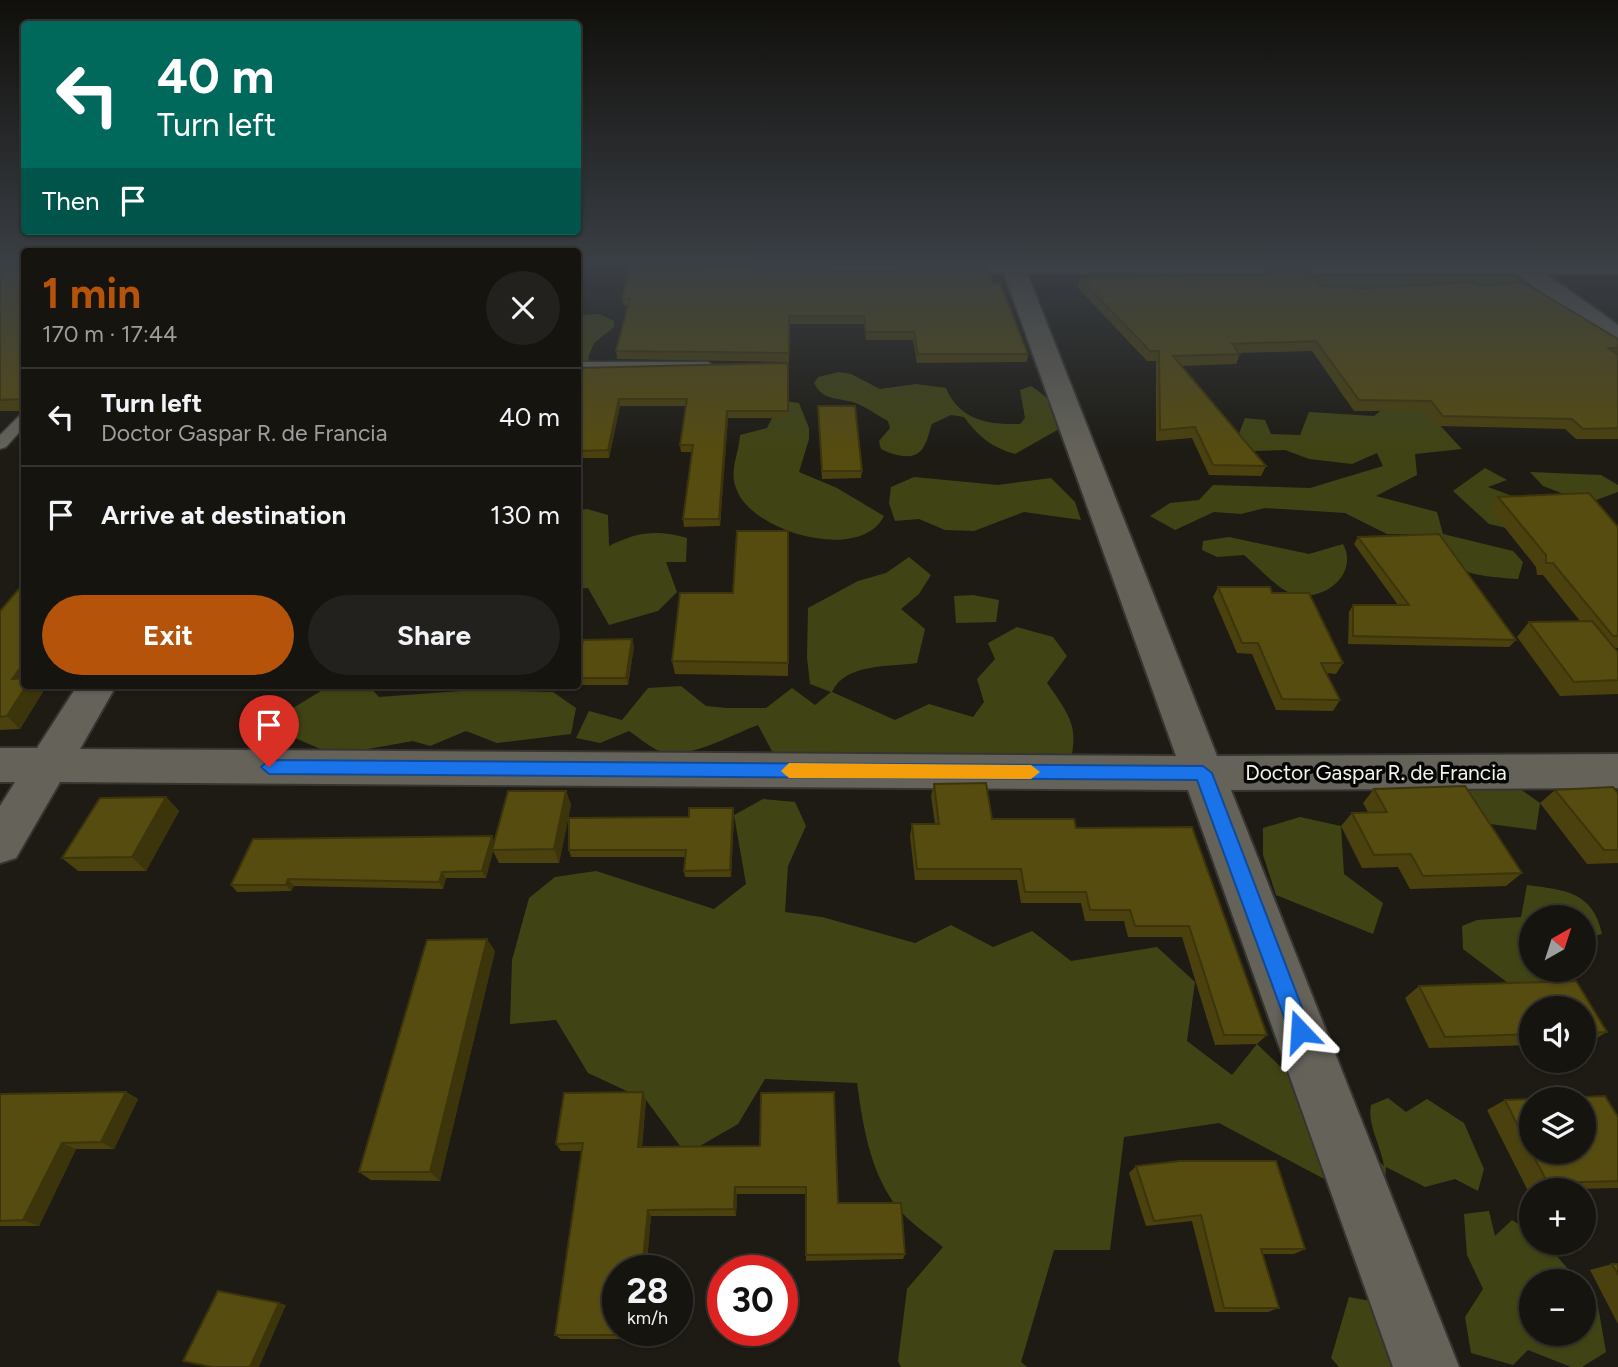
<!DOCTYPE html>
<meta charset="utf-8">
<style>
body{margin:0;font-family:Figtree,sans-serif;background:#23211d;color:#f1f3f6;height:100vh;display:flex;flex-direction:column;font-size:26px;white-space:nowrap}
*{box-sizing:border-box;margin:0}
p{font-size:23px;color:#9e9e9e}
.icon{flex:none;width:38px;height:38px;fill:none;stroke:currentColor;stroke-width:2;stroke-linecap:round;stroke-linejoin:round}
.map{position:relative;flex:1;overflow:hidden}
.drawer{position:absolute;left:21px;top:248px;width:560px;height:441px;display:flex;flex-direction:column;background:#16140f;border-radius:7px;box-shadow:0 2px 5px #0004,0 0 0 2px #35332f}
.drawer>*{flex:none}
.guide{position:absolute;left:21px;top:21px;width:560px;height:214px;border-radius:7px;box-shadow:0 2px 5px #0004,0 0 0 2px #35332f;background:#00695c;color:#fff;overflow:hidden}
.needle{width:46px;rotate:39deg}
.tools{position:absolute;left:1519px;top:905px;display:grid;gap:14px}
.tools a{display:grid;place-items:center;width:77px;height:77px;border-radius:50%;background:#16140f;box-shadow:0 2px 5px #0004,0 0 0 2px #35332f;font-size:35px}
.speed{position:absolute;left:602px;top:1255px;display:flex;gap:14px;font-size:35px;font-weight:700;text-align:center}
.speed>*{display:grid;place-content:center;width:91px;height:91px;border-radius:50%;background:#16140f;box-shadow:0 2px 5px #0004,0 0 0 2px #35332f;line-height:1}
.speed small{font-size:18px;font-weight:400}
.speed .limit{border:10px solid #d22;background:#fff;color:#111}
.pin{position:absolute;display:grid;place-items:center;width:60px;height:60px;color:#fff;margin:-72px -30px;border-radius:50% 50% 50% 0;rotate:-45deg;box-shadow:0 0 7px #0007}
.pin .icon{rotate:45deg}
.me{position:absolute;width:77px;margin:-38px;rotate:340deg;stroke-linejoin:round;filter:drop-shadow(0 0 5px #0008)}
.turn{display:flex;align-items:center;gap:24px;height:147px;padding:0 21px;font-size:32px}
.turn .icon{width:91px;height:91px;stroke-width:2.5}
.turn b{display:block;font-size:49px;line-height:60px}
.then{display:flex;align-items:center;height:66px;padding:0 21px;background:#0003;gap:14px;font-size:26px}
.round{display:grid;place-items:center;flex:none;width:74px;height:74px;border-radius:37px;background:#23211d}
.headline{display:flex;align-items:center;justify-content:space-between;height:119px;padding:0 21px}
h1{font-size:42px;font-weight:700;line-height:52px;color:#b45309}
.primary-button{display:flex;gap:14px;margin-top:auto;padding:14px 21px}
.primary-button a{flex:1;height:80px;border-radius:42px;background:#b45309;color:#fff;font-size:28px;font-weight:700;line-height:80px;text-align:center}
.primary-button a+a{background:#23211d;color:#f1f3f6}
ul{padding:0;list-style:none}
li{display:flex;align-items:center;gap:21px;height:98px;padding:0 21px;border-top:2px solid #35332f}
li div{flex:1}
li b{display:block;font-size:26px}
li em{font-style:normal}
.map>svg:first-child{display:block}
.green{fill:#404414}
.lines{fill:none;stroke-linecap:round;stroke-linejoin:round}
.service-casing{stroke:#363531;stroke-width:3}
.minor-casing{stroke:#363531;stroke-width:4}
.service{fill:#646259;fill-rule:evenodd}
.minor{fill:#646259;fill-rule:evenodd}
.wall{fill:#4a410e}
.shaded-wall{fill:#3c350b}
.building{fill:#564c10;stroke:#3c350b;stroke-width:2}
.route{fill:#1a73e8;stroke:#114b97;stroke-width:2}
.slow{fill:#f59e0b}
.labels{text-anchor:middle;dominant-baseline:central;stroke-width:7;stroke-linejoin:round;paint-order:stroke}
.street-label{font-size:21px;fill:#f3f2ed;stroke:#060604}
</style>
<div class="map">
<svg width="1618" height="1367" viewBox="0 0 1618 1367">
<rect width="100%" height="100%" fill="#1d1b14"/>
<g class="green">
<path d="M1338,267l45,8 35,-5 44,5 38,-2 24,7 -22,9 -65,4 -50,-6 36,12 -114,-12 -8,-15z"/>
<path d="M599,314l15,7v6l-20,16 -6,15 6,12 -16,5v-60z"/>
<path d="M839,372l12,2 29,15 36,-5 30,4c13,32 43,37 74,36l5,-6 -5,-28 11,-4c18,12 27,20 28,43l-44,25c-23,-6 -37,-18 -51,-37l-13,-2 -19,9c-3,7 -4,16 -8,22 -8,17 -31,9 -43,3l-2,-8 11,-13 -2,-7c-10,-5 -20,-13 -30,-17 -17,-7 -35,-2 -44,-21l4,-6z"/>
<path d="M1407,390l55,59 -47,5 2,21 -41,21 61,16 6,22 70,17 10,11 -5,17c-48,-3 -68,-6 -99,-45h-32l-42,-21 -80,-5 -24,6 -27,-2 -39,18 -25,-14 20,-13 29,-3 14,-15 97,3 73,-22 -6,-13 -25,11 -43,-5 -24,-9 -31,1 -19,-7 10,-26 20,2 6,14 29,1 9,-23 65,4z"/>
<path d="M786,401l13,2 10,25v11l-10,33 38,16 47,28c-23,47 -133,17 -148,-28 -7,-18 3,-34 4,-53l27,-7 11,-22z"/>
<path d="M1485,468l22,12 -19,7 46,17 -10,28 -35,-8 -36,-33z"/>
<path d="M1530,472l71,3 17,10v7l-30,11 -45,-17z"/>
<path d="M914,477l84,8 53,-7 24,24 6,18 -57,-8 -50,19 -29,-1 -26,-11 -24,2 -6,-18 2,-16z"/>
<path d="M587,509l21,6 1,31c27,-14 48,-17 78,-8l-1,24h-20l11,30 -19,19 -49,14 -21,-37 -10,1v-79z"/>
<path d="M1229,537l80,17 34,-10c18,33 -27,64 -57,47 -15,-9 -29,-25 -42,-36l-27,2 -15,-7 1,-9z"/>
<path d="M909,557l22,18 -12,19 -18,15 24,20 -8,34c-28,4 -72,0 -85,29l63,28 34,-16 44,13 11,-15 -7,-23 18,-20 -7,-16 29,-16 36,10 14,19 -20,27c30,42 31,46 20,96l-230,-13 -24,-13 -39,2 -16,-30c-28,10 -74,38 -101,25 -10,-5 -19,-13 -28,-19l-29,12 -24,-5 13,-27 33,9 26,-32 33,-2 25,20 21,2h39l26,-20 23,17 16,-13 -21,-8 -3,-26 1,-50 50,-27 28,-8z"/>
<path d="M973,595l26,5 -3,22 -40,1 -2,-27z"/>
<path d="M329,686h40l10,11 95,-7 79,2 23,16 -5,26 -74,9 -31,-12 -36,15 -17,-5 -79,14 -57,-25 3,-14z"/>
<path d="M1460,772l43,5 37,26 -4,27 -61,-8z"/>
<path d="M763,799l32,3 11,24 -18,40 -3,46 37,5 93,26 36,-18 42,22 39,-16 39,30 86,-14 38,35 -8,59 45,34 25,-31 127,122c-3,-21 -17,-41 -13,-61l17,-7 18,14 21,-13 37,24 20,46 -6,22 -23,-12 -30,8 -39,-20 -2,30 -56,-16 -109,-58 -95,14 -14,113h-56l-33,112 6,5h-126l-3,-6 9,-72 36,-42c-15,-12 -34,-25 -46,-40 -27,-35 -34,-81 -40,-124l-92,-4 -27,45 -52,30 -40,-54 -58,-27 -32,-53 -46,4 2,-64 17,-62 26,-21 41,-6 118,38 32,-25 -12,-69z"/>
<path d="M1300,817l41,9 3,48 39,29 -10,31 -97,-39 -13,-40v-27z"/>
<path d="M1527,885c37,5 66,6 75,49l-18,5v-22h-53v53h25l2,23 -50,-10 -45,-34 -1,-23 15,-6 44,-3z"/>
<path d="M1489,1211l6,25 17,-16 19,12v10l15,1 32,38h-47v53h53v-46l14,18 8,46 -24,15h-11l-43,-17 -15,15 -42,-12 -6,-36 18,-28 -16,-34 -3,-41z"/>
<path d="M1349,1297l33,6 47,64h-90l-8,-9z"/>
</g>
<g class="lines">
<defs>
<g id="service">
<path d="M578,362h130l7,4 -7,4h-130z"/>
<path d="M24,414v13l-18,20 -6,2v-14l19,-19z"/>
</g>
<path id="minor" d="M749,261h869v13h-72l72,51v20l-9,-3 -92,-68 -490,-1 190,483 401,-2v34l-387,2 228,577h-66l-205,-577 -1128,-8 -44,76 -16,5v-57l15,-24h-15v-34h37l40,-62h39l-36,63 1096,7 -172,-483 -244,-5z"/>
</defs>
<use href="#service" class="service-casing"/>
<use href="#minor" class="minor-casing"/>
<use href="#service" class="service"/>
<use href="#minor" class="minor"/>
</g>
<g class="wall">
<rect x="0" y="261" width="24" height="150"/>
<path d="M1265,269l56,17 44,2 115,-2 138,53v100h-42l-11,-10 -128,-3 -12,-15h-71l-42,-60 -72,2v1l-4,10 -54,2 84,100 -5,10 -52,-1 -17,-37 -36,3v-80h-9l-69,-73 2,-10 183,-3z"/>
<path d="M993,284l35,70 -1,8 -110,1 -4,-23h-47l-2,-16h-75v38l-172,-3 -1,-8 12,-45h-4l-2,-7z"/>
<path d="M788,363v55h-60l-8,108 -36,1 -1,-8 9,-67h-11l-1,-7 6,-39h-66l-11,52h-31v-90z"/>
<path d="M818,414l44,57 -1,7 -39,1z"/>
<path d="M1498,497l120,30v121h-3l3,4v42l-58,2 -43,-59 12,-15 51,-1 -37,-46h-6l-1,-8 -46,-58z"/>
<path d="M788,531v145l-113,-2 -3,-13z"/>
<path d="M1358,537l158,103 -7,7 -161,-3 1,-32 4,-7h45l-44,-61z"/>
<path d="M1218,587l54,6 71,70 -7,11 -10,-1 14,27 -7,11 -57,-1 -24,-56 -15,-1 -24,-56z"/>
<path d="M0,611l24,75 20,4 -24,39 -20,1z"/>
<path d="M634,646l-6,39h-50v-21z"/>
<path d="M934,784l58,35 84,9 116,-1 75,208 -10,9 -42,1 -33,-108h-54l-4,-16h-39l-4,-18h-60l-4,-23h-102l-5,-44 2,-12h23l-4,-28z"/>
<path d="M1374,789l148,84 -16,13 -96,3 -12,-22 -36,1 -21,-42 11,-13 16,-1 -5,-9z"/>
<path d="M1555,790l63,3v70l-31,1 -47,-61z"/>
<path d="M566,791l5,14 -12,58h-60l-6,-12 -7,27h-40l-3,11 -149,-3 -3,5 -54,1 -6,-7 261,-49 2,6z"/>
<path d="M166,797l13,14 -33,60h-68l-16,-13z"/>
<path d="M733,808l1,7 -3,62h-46l-1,-6 1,-14h-114l-2,-7 120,-33z"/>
<path d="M495,951l-55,230 -69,-1 -12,-8z"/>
<path d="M1576,981l31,51 -19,11h-4v-35h-53v37l-102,3 -24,-50 14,-12z"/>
<path d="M126,1092l12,7 -24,50h-38l-37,77h-39v-132z"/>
<path d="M646,1100l-4,47 118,-1 78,57 67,51 -2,5 -97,2v-67h-69l-1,22h-85l-11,123h-79l-6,-4 27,-184h-21l-5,-7z"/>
<path d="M1505,1100l113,17v71l-87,2v1h-3l-41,-81z"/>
<path d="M1136,1166l169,83 -11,5h-31l16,54 -11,4h-53l-23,-91 -46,5 -17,-53z"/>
<path d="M1612,1264h6v60l-28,-54z"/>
</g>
<g class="shaded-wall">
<path d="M619,399l1,7 -11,52 -1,-8z"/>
<path d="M727,411l1,7 -8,108 -1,-7z"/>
<path d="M632,639l2,7 -6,39 -2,-7z"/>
<path d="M24,663v23h16l4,4 -24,39 -13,-13 5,-37z"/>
<path d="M566,791l5,14 -12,58 -5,-14z"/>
<path d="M166,797l13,14 -33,60 -14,-14z"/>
<path d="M733,808l1,7 -3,62 -1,-7z"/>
<path d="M492,836l3,7 -9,35 -4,-7z"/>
<path d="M442,872l4,6 -3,11 -4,-7z"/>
<path d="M288,879l6,7 -3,5 -5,-6z"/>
<path d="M487,939l8,12 -55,230 -10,-9z"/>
<path d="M126,1092l12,7 -24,50 -13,-7z"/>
<path d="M643,1092l3,8 -5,54 -3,-7z"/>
<path d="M62,1143l14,6 -37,77 -16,-6z"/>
<path d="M735,1187l2,7 -1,22 -2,-7z"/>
<path d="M648,1210l3,6 -5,54h-4z"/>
<path d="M279,1303l7,2 -27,62h-9z"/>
<path d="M636,1330h5l-1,9 -4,-4z"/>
</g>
<g class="building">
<path d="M0,261h24v138l-24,1z"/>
<path d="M631,265h53l160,6 143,-2 6,15 7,-1 28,71h-110l-4,-22h-48l-2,-16h-75v37l-173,-2 14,-53 -8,1z"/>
<path d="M1265,269l41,1 15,16 44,2 109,-6 6,4 43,-4 95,57v9h-9l9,7v73l-35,1 -11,-10 -129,-3 -12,-15 -72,-1 -43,-59 -84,3 8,10 -67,2 93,110 -53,-1 -18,-38 -35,3 -1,-79h-9l-70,-73 189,-3z"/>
<path d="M788,363v48h-61l-8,108h-36l10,-74h-13l7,-46h-68l-11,51 -30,1v-31l2,-10h-2v-42z"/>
<path d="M818,406h37l7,65h-40z"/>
<path d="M1589,493l29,34v109h-5l-60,-73h-7v-8l-48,-58z"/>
<path d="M737,531h51v132l-116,-2 8,-68h53z"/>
<path d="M1439,534l77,106 -163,-4v-31h56l-51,-68z"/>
<path d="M24,583v80l-12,16 12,-1v8h2l-19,30 -7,1v-106z"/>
<path d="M1218,587h52l2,6h37l34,70h-22l19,37 -58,-1 -24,-56h-16z"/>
<path d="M1592,621l26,31v28l-44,2 -45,-60z"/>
<path d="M632,639l-6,39h-48v-14l5,-24z"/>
<path d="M986,783l6,36h82l2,9 116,-1 75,208h-43l-35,-109h-54l-5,-16h-40l-4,-18h-61l-4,-23h-104l-5,-45h27l-5,-40z"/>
<path d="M1465,786l57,87 -99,3 -12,-22 -37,1 -22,-42 35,-1 -13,-23z"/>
<path d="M1613,787l5,6v57h-14l-49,-60z"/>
<path d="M508,791h58l-12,58 -62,1z"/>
<path d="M166,797l-34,60 -70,1 38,-60z"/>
<path d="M689,808h44l-3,62 -46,1 2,-21h-117v-32l120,-1z"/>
<path d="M492,836l-10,35 -40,1 -3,10 -151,-3 -2,6h-55l22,-46z"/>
<path d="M487,939l-57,233h-71l68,-232z"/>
<path d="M1576,981l31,51 -23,1v-25h-53v26l-86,3 -26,-51z"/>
<path d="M126,1092l-25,50 -39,1 -39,77 -23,1v-127z"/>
<path d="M643,1092l-5,55 122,-1 1,-53 73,-1 4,111h63l4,51 -99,1v-68h-71l-1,22 -86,1 -6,60h-24v60h18v5h-81l28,-192 -27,1 8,-51z"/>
<path d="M1605,1096l13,21v64l-70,2 -17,-31h53v-53h-48z"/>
<path d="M1531,1099v53l-26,-52z"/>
<path d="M1180,1161h96l29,88h-44l18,59h-55l-23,-93 -47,6 -18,-55z"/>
<path d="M1612,1264h6v10z"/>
<path d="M218,1291l61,12 -29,64h-38l-29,-6z"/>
</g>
<linearGradient id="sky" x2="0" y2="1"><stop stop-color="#100f0b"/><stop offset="0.58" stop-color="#3a3f45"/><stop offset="1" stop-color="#3a3f45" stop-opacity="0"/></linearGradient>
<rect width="1618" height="452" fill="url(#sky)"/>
<path class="route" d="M269,760l934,6 9,7 99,258 -3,8 -8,3 -8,-3 -95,-259 -928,-6 -8,-7z"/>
<path class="slow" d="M789,763l242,2 9,7 -9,7 -242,-1 -8,-7z"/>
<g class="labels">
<g class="street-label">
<text x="1376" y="772">Doctor Gaspar R. de Francia</text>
</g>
</g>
</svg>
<div class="tools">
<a><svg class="needle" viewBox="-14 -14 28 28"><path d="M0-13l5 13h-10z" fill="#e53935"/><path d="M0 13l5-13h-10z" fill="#9e9e9e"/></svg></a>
<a><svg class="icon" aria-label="sound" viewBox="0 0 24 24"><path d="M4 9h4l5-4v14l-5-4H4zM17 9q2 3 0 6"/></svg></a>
<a><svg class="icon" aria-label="layers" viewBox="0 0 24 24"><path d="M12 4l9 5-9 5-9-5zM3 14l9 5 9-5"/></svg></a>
<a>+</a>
<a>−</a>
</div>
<div class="speed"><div>28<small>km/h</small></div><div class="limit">30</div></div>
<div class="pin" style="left:269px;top:767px;background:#d93025"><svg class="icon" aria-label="arrive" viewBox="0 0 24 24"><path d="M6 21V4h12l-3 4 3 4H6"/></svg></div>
<svg class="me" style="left:1300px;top:1031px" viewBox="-20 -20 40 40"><path d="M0-17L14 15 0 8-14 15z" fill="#1a73e8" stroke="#fff" stroke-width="4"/></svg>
<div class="guide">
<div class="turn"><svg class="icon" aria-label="left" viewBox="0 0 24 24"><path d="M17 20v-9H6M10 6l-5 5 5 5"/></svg><div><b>40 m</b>Turn left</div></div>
<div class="then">Then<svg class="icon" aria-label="arrive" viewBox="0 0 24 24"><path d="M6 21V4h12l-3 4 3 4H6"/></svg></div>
</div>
<section class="drawer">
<div class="headline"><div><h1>1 min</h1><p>170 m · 17:44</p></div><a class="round"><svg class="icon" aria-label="close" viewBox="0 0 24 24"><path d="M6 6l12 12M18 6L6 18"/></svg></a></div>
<ul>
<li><svg class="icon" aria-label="left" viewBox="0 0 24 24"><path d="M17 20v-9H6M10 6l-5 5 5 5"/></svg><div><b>Turn left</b><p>Doctor Gaspar R. de Francia</p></div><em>40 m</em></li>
<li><svg class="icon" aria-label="arrive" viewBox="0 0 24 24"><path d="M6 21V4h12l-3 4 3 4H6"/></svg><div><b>Arrive at destination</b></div><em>130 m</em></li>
</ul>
<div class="primary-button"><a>Exit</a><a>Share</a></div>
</section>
</div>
